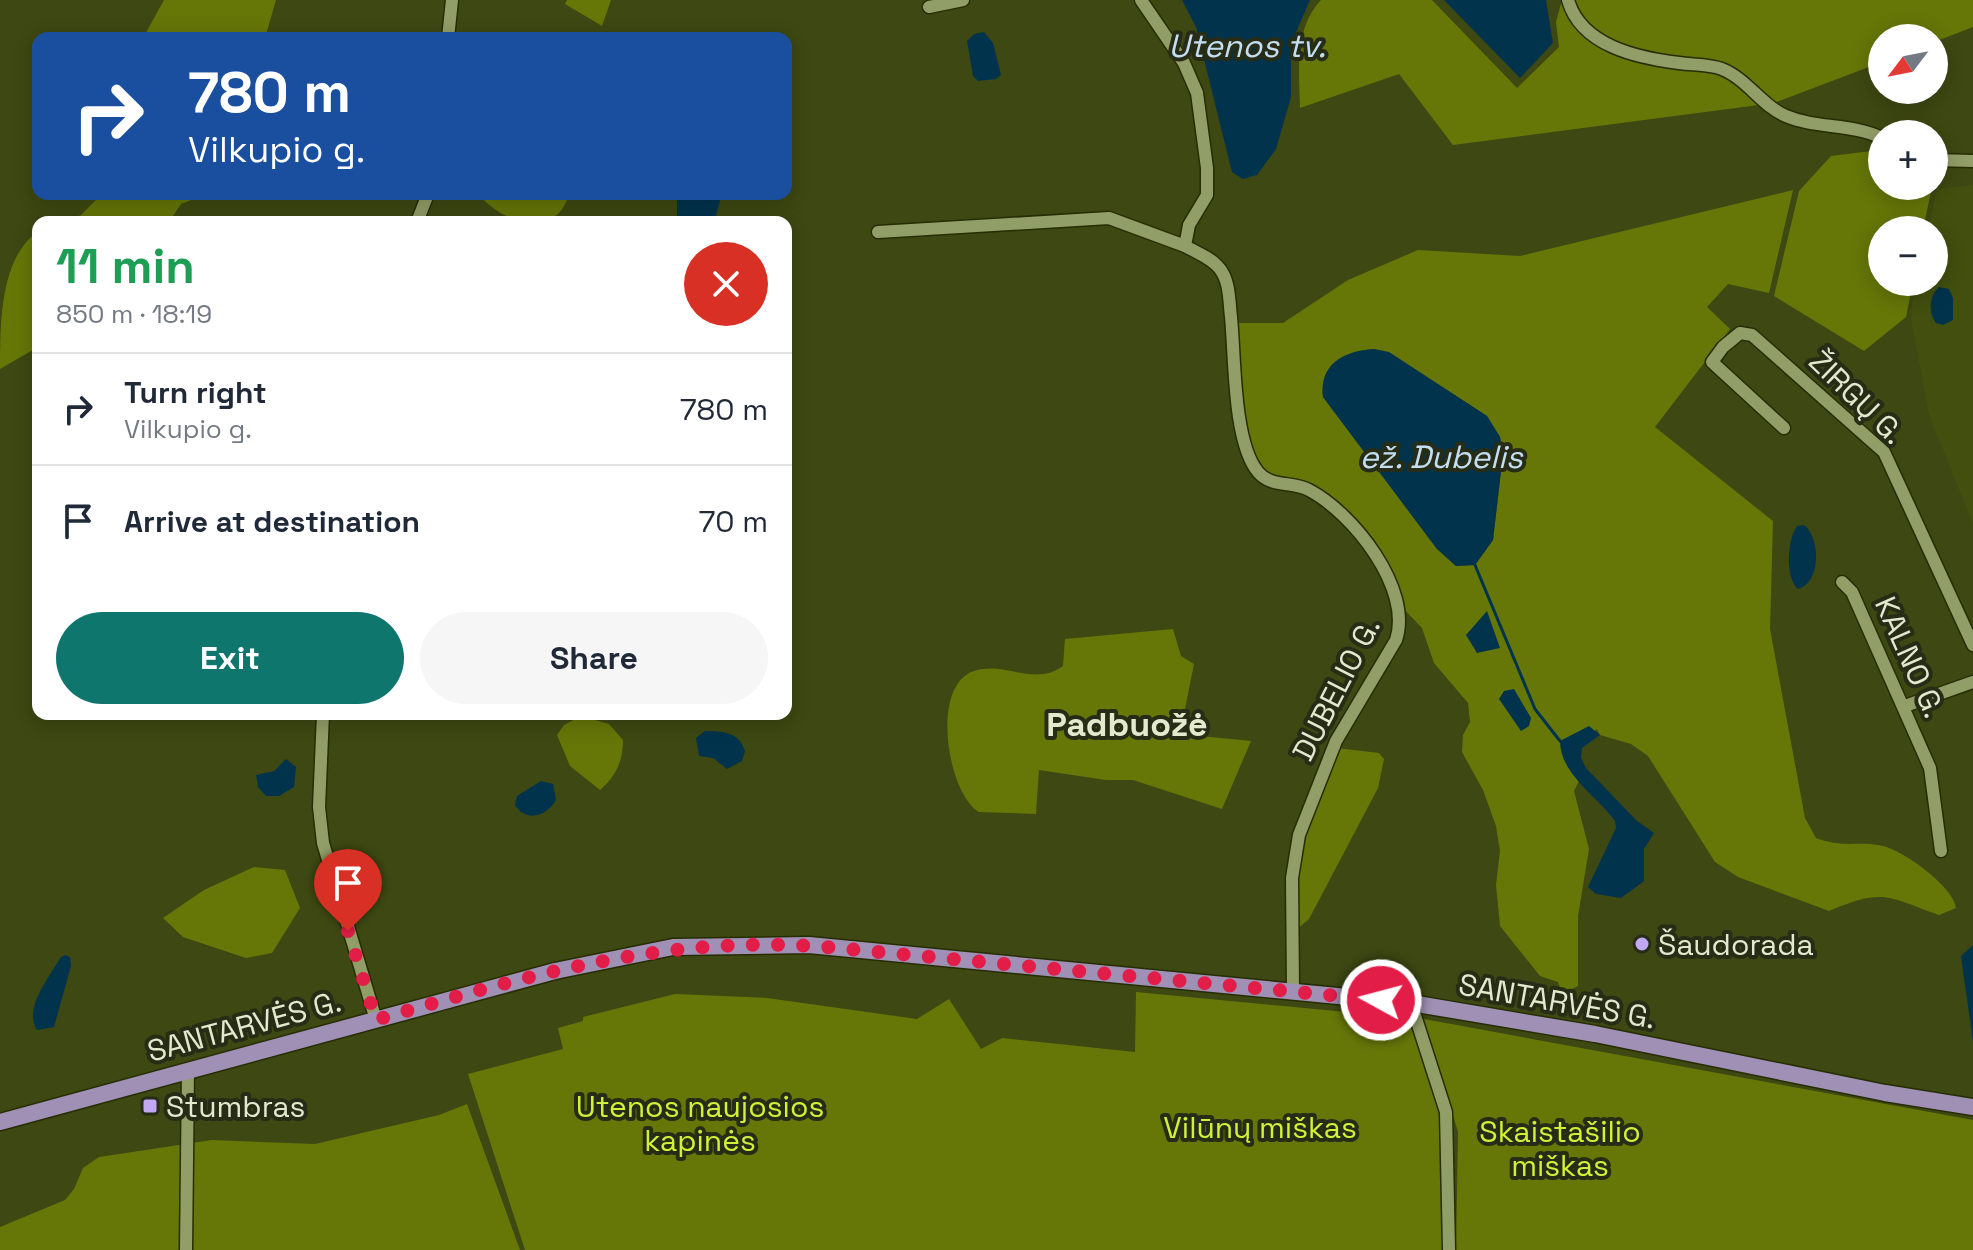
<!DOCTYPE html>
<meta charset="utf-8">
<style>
body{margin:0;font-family:"Space Grotesk",sans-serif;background:#f6f6f7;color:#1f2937;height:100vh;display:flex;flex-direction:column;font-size:30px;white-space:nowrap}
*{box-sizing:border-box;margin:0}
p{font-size:26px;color:#747a83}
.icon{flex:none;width:44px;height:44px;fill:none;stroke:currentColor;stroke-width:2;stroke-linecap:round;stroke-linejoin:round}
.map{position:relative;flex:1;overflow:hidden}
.sheet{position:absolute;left:32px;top:216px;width:760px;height:504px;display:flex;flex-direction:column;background:#fff;border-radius:16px;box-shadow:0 4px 20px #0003}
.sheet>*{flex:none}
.guide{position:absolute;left:32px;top:32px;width:760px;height:168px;border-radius:16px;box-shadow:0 4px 20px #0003;background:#1a4fa0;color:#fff;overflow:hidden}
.needle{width:52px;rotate:238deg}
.fabs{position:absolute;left:1868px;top:24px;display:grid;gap:16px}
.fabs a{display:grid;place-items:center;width:80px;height:80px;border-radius:50%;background:#fff;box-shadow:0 4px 20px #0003;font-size:40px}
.pin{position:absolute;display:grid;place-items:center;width:68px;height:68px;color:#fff;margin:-82px -34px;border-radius:50% 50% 50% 0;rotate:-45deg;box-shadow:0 0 8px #0007}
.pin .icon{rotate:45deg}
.me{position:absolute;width:88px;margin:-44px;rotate:277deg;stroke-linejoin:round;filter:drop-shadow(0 0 6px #0008)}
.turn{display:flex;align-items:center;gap:28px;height:168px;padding:0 24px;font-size:36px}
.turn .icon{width:104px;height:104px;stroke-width:2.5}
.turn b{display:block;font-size:56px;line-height:68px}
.round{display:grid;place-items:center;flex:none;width:84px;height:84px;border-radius:42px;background:#f6f6f7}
.summary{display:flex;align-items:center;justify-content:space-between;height:136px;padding:0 24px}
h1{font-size:48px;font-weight:700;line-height:60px;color:#1e9e55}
.primary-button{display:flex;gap:16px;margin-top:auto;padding:16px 24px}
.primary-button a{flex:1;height:92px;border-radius:48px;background:#0f766e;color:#fff;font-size:32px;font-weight:700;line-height:92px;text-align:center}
.primary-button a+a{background:#f6f6f7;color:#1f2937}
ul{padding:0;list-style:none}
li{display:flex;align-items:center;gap:24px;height:112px;padding:0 24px;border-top:2px solid #e0e1e3}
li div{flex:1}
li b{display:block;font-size:30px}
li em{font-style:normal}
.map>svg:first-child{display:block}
.built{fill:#434f0e}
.green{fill:#667708;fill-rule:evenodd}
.water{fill:#02334d}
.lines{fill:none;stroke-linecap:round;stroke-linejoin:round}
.stream{stroke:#02334d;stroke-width:3}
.minor-casing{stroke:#262d04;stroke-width:15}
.major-casing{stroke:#262d04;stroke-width:19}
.minor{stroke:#929e68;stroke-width:12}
.major{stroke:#a090b5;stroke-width:16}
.route{stroke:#e11d48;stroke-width:14;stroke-dasharray:0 25.2}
.poi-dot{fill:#c1a8f3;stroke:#272c16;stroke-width:3}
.labels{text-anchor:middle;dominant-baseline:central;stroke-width:8;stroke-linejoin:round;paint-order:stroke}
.street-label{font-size:30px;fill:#e2e9cd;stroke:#272c16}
.poi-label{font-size:30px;fill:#e2e9cd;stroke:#272c16;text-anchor:start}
.park-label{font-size:30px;fill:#d1f138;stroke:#272c16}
.water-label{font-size:32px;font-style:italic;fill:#c3def2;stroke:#272c16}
.quarter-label{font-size:34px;font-weight:bold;fill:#e2e9cd;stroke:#272c16}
</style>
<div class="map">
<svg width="1973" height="1250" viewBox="0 0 1973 1250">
<rect width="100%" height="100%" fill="#3e4812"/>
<path class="built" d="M1973,185v339l-44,-109 -19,-101 7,-32h17v-52h-6l9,-41z"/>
<g class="green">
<path d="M164,0h112l-11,38h-122z"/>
<path d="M567,0h44l-9,26 -37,-22z"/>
<path d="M1321,0h111l85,88 42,-41 -3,-25 6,-22h411v27l-39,15v-4h-52v24l-108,41 -321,42 -54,-71 -99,34c-1,-37 -6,-79 21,-108z"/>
<path d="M1871,151l11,6v29h50l-9,44h-41v52h31l-7,35 -42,34 -90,-55 25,-105 32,-35z"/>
<path d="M1793,190l-24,103 -41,-9 -21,23 23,22 -75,98 118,94 -3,108 35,189 11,20c28,11 43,2 67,8 21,5 71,41 73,62l-17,7c-53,-19 -56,-27 -110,-4l-91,-34 -23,-15 -67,-106 -17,-12 -31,-9 -3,-6 -34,29 16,23 -5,10 15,58 -11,67v70l-16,8 -4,-12 -18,-6 -40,-50 -4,-41 4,-34 -4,-25 -13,-36 -21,-38 1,-17 7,-13 -2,-19 -34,-40 -12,-35 -21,-22 -12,-31 -67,-80 -48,-16 -14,-10 -14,-31 -10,-115h47l65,-43 70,-30 102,6zM1374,349l15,4 98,63 13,21 3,17 -10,86 -18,25 -19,1 -19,-17 -114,-152c-4,-33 21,-46 51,-48z"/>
<path d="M102,194h105l-26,10 -12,18h-105l17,-7z"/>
<path d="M478,194h91c-14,48 -66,29 -91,0z"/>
<path d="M38,232v115l-38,22c0,-45 0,-112 38,-137z"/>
<path d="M1173,629l8,27 13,8 -14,70 71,7 -29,68 -89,-29h-27l-67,-10 -3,44 -57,-2c-32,-19 -49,-127 -5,-141 31,-10 60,16 89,-5l2,-27z"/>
<path d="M581,716l28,8 14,16c0,21 -7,36 -23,50l-30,-24 -13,-31 7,-10z"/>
<path d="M1337,748l42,5 5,6 -6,29 -69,131 -13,11v-54l8,-48z"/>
<path d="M254,867l31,3 15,38 -28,45 -26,5 -63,-21 -20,-19 41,-28z"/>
<path d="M1136,992l274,26 31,100 3,132h-919l-57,-176 95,-25 -5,-21 25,-7v-4l92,-23 92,4 150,21 32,-20 32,50 21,-11 133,14z"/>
<path d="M1424,1019l549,101v130h-517l2,-118z"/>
<path d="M467,1104l53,146h-520v-23l65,-27 9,-11 9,-21 16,-11 113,-17 103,4 124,-29z"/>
</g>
<g class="water">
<path d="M1182,0h128l-19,44v53l-15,52 -19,26 -14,4 -11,-7 -36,-145z"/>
<path d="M1444,0h102l7,43 -33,35z"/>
<path d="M984,32l9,11 8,32 -5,4 -18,2 -5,-5 -6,-35 7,-7z"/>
<path d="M677,194h45l-8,28h-37z"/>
<path d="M1939,287l10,2 4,9v22l-10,5 -7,-2c-8,-10 -7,-27 3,-36z"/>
<path d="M1374,349l15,3 98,64 13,21 3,17 -10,86 -18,25 -19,1 -19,-17 -114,-152c-4,-33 21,-46 51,-48z"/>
<path d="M1804,525c17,13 17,58 -6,64 -13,-11 -11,-49 -1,-63z"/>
<path d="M1487,611l13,37 -23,5 -11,-18z"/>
<path d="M1514,689l17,29 -2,8 -8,5 -22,-32 5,-8z"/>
<path d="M1589,726l11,9 -18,13 -1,10 5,10 51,53 17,12 -10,16v32l-23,17 -25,-4 -8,-7 28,-59 -1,-7c-17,-24 -55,-47 -55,-80z"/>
<path d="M705,731c18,0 34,1 40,20l-3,10 -15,8 -14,-11 -14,-2 -3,-18z"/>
<path d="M286,759l10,8 -2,20 -15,9h-13l-8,-9 -2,-12 18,-4z"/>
<path d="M541,781l12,3 3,16c-9,16 -30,23 -41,5l2,-9z"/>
<path d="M1973,945v97l-12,-86z"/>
<path d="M65,955l5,2 1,9 -17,61 -17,3c-14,-22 13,-53 23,-72z"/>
</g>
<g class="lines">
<path class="stream" d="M1475,565l60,144 25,32"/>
<defs>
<g id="minor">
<path d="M1141,0l43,63 13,30 10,75v27l-18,30 -4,21c12,7 27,12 35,23 10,13 9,32 11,48 4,40 2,125 27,155 13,16 35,9 51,18 44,23 104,99 87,150l-60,101 -37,94 -7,43 1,111"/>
<path d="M1568,0c13,46 70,58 111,63 13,2 30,1 43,6 25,10 40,37 64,47 31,13 65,7 96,22"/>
<path d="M929,7l34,-7"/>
<path d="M448,38l4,-38"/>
<path d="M1934,160l39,1"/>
<path d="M417,222l11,-28"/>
<path d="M878,232l231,-14 76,28"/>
<path d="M1784,428l-72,-66 11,-15 17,-14 12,2 132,117 89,193"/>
<path d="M1842,582l10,10 78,176 11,83"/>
<path d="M1905,706l68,-24"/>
<path d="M323,714l-4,93 4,36 53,177"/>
<path d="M1411,1003l35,109 3,138"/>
<path d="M186,1250l2,-180"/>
</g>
<path id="major" d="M0,1122l555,-151 118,-24 136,-2 602,58 184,31 290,59 88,14"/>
</defs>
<use href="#minor" class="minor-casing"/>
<use href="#major" class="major-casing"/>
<use href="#minor" class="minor"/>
<use href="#major" class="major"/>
</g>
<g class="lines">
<path class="route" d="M348,931l28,89c149,-44 293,-86 450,-73l555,53"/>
</g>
<g class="poi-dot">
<circle cx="1642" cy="944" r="8"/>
<rect x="142" y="1098" width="16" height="16" rx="4"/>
</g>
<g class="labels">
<g class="street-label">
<text transform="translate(1857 397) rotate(44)">ŽIRGŲ G.</text>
<text transform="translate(1910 657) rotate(66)">KALNO G.</text>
<text transform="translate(1336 689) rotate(-63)">DUBELIO G.</text>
<text transform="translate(1557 1001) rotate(10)">SANTARVĖS G.</text>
<text transform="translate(244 1026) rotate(-15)">SANTARVĖS G.</text>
</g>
<g class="poi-label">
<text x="1658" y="944">Šaudorada</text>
<text x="166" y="1106">Stumbras</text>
</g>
<g class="park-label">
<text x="700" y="1106">Utenos naujosios<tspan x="700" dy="34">kapinės</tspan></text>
<text x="1260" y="1127">Vilūnų miškas</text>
<text x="1560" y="1131">Skaistašilio<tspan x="1560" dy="34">miškas</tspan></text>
</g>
<g class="water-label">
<text x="1247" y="46">Utenos tv.</text>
<text x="1441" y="457">ež. Dubelis</text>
</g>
<g class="quarter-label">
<text x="1127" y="724">Padbuožė</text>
</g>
</g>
</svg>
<div class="fabs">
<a><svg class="needle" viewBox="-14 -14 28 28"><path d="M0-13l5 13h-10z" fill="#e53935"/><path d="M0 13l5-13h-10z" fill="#747a83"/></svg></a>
<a>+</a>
<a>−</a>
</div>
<div class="pin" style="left:348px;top:931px;background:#d93025"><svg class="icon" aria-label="arrive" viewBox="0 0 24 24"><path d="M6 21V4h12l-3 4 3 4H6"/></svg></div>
<svg class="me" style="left:1381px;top:1000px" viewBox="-20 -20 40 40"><circle r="17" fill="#e11d48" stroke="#fff" stroke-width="3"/><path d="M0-11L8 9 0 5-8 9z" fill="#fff"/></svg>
<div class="guide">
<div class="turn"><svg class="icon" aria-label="right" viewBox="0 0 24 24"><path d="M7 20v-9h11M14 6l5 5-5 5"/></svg><div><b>780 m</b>Vilkupio g.</div></div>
</div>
<section class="sheet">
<div class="summary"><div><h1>11 min</h1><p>850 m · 18:19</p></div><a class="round" style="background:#d93025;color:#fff"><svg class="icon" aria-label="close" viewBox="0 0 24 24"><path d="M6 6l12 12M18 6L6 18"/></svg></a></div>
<ul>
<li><svg class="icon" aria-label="right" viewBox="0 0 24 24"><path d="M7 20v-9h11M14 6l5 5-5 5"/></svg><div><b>Turn right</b><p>Vilkupio g.</p></div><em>780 m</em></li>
<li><svg class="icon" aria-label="arrive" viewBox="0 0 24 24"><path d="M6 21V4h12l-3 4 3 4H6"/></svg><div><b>Arrive at destination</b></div><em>70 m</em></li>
</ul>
<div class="primary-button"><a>Exit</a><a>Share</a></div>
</section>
</div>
